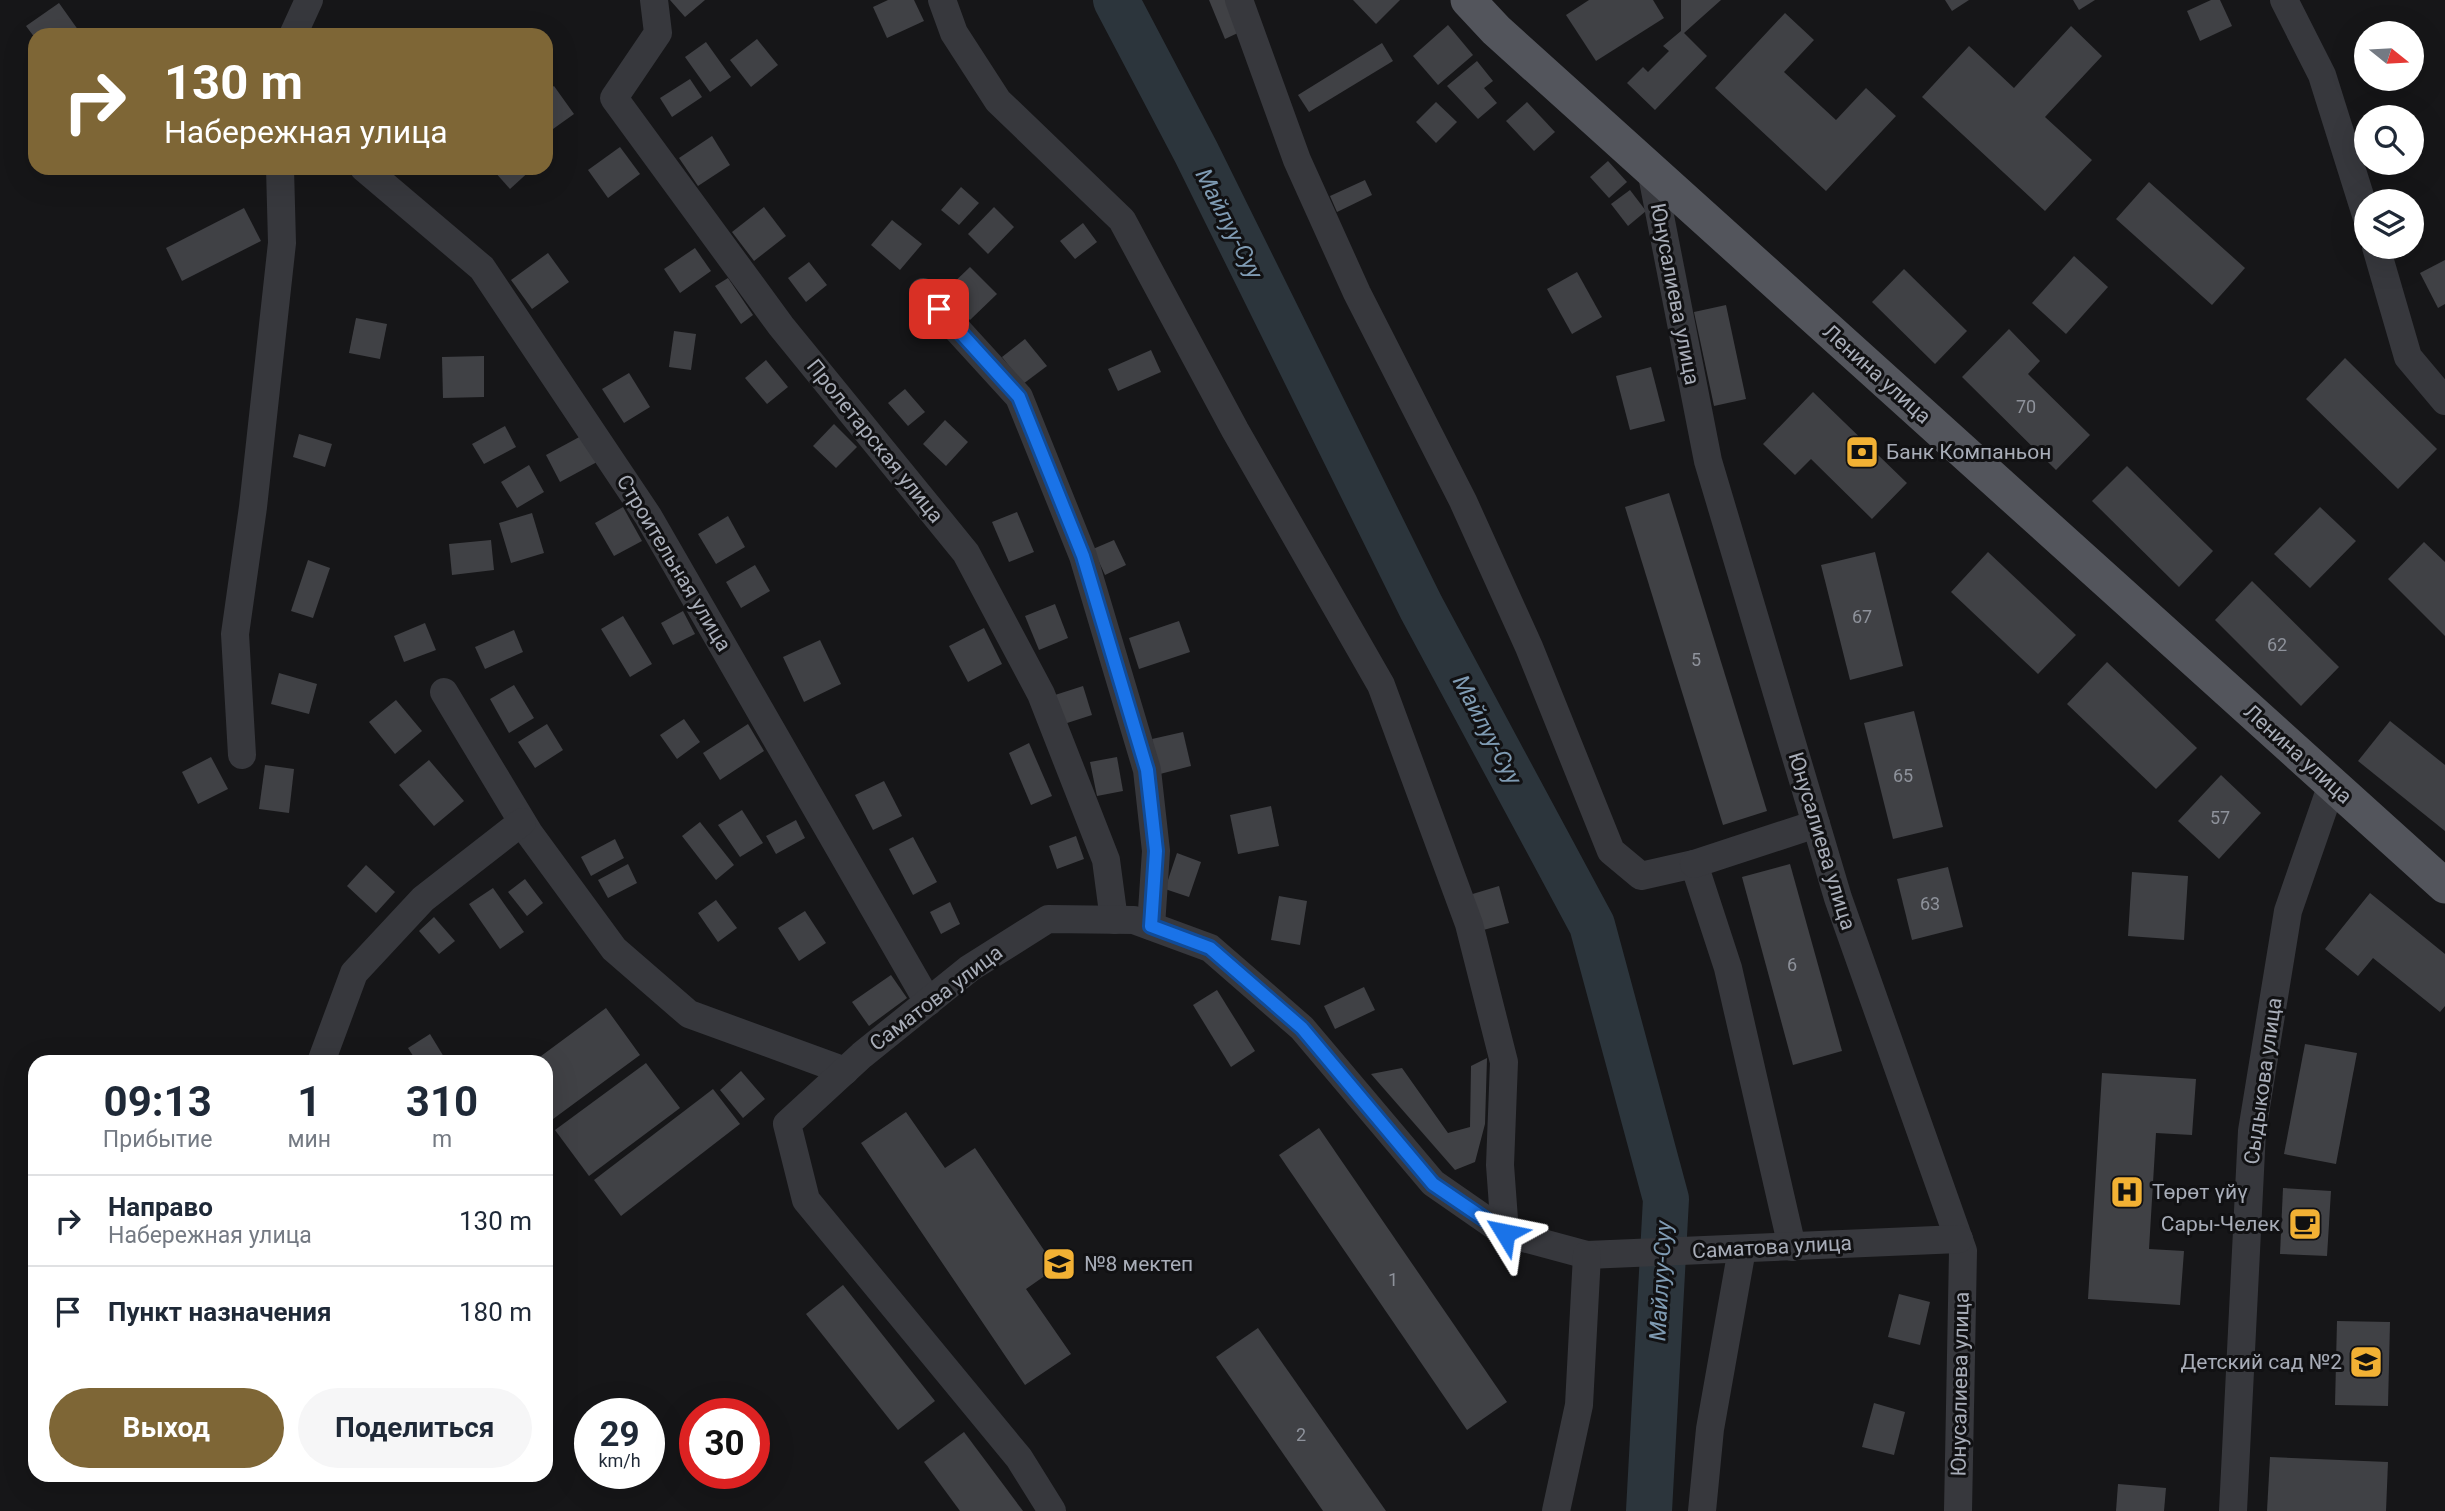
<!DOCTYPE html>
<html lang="ru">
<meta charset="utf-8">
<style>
body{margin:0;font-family:Roboto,sans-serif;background:#f6f6f7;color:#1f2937;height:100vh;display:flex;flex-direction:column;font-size:26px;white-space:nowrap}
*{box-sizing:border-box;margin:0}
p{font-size:23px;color:#747a83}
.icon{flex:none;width:38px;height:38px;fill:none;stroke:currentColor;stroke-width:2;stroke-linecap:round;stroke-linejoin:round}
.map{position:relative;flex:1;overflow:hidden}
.side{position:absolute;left:28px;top:1055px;width:525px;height:427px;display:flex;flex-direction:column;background:#fff;border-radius:21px;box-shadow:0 7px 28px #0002}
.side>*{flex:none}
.top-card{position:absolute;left:28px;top:28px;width:525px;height:147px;border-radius:21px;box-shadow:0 7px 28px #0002;background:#7e6636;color:#fff;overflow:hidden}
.needle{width:46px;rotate:108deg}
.fabs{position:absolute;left:2354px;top:21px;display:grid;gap:14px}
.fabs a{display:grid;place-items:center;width:70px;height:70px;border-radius:50%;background:#fff;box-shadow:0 7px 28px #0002;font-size:35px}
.speed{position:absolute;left:574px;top:1398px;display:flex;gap:14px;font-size:35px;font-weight:700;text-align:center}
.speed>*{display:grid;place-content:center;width:91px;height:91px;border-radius:50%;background:#fff;box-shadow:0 7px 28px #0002;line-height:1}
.speed small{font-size:18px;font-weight:400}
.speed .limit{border:10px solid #d22;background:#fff;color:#111}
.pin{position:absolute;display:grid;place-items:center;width:60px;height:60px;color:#fff;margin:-30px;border-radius:14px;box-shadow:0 4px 10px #0006}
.me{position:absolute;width:77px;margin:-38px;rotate:305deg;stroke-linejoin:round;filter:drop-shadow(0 0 5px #0008)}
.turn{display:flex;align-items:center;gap:24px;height:147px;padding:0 21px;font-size:32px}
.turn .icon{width:91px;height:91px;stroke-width:2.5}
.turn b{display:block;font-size:49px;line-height:60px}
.eta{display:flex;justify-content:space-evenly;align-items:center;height:119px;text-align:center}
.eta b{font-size:42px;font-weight:700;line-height:49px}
.cta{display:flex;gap:14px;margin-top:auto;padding:14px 21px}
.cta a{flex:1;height:80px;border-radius:42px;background:#7e6636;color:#fff;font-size:28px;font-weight:700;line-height:80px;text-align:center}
.cta a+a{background:#f6f6f7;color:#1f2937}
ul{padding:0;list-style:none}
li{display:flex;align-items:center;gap:21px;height:91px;padding:0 21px;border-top:2px solid #e0e1e3}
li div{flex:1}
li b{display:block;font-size:26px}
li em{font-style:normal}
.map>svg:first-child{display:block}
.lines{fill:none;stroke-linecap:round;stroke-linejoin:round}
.river{stroke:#2c353c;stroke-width:46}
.building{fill:#404145}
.minor{stroke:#37383d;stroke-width:28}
.major{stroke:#53555c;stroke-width:35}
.route-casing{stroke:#114b97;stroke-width:18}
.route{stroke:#1a73e8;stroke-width:12}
.labels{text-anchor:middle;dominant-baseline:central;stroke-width:6;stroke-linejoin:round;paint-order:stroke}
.number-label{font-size:18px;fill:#8e929b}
.street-label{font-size:21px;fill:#a8adb8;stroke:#111113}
.poi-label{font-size:21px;fill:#a8adb8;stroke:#111113;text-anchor:start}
.water-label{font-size:23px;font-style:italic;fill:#7f9bb3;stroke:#111113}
</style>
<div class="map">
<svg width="2445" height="1511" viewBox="0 0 2445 1511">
<rect width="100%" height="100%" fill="#161618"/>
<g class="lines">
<path class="river" d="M1116,0l80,152 225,455 171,318 74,274 -17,312"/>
</g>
<g class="building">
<path d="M670,0h35l-20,17z"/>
<path d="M888,0h26l10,21 -37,17 -14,-31z"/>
<path d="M1209,0h20l13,31 -17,8z"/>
<path d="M1353,0h47l-24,24z"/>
<path d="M1589,0h64l11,18 -68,43 -30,-46z"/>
<path d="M1681,0h40l-37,33 23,23 -52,54 -28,-27 16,-16 5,5 21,-21 -6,-5 18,-15z"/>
<path d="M1945,0h24l-17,11z"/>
<path d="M2073,0h22l-16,10z"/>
<path d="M2211,0h9l12,26 -32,15 -13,-30z"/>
<path d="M59,3l22,31 -46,1v3l-9,-12z"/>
<path d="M1785,13l29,27 -30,32 52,48 30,-32 30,28 -70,75 -111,-103z"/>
<path d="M1448,25l25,30 -35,30 -25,-29z"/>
<path d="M2071,26l31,30 -57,61 47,43 -47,51 -123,-114 47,-51 45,42z"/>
<path d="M757,39l21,26 -27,22 -21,-27z"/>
<path d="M706,42l25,35 -21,15 -25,-35z"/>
<path d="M1382,43l11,18 -84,51 -11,-17z"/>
<path d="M1477,61l16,20 -9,7 13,15 -19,16 -31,-33z"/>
<path d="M690,79l12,18 -30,20 -12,-19z"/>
<path d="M554,86l20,28 -28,20v-43z"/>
<path d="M1436,102l21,20 -21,21 -20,-21z"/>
<path d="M1527,102l28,30 -21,19 -28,-30z"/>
<path d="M712,136l18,29 -32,21 -19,-28z"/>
<path d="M620,147l20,27 -32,24 -20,-28z"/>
<path d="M1608,161l19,21 -18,16 -19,-21z"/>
<path d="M497,168h36l-23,21 -16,-18z"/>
<path d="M1365,180l7,15 -35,17 -7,-16z"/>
<path d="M2149,182l96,86 -33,37 -96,-86z"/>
<path d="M961,187l18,16 -20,22 -18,-15z"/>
<path d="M1630,190l16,21 -18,15 -17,-22z"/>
<path d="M764,207l22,29 -32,25 -22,-29z"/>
<path d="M994,207l20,20 -26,27 -20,-20z"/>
<path d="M244,208l17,33 -79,40 -16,-33z"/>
<path d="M892,220l30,24 -22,26 -29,-25z"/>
<path d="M1083,223l14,19 -22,17 -15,-18z"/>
<path d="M695,248l16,23 -31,22 -16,-24z"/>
<path d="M548,253l21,29 -37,27 -21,-29z"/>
<path d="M2074,256l34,31 -42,47 -34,-31z"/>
<path d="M2445,260v44l-7,4 -18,-35z"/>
<path d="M809,262l18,23 -21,17 -18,-24z"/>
<path d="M970,267l27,27 -27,26 -27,-27z"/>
<path d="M1904,269l63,62 -32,33 -63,-62z"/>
<path d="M1577,272l25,45 -30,17 -25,-45z"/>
<path d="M728,278l25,37 -12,9 -26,-38z"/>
<path d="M1726,305l20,94 -32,7 -20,-94z"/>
<path d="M356,318l31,6 -7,35 -31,-6z"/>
<path d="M2009,329l31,32 -12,13 62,61 -34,35 -94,-93z"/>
<path d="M674,331l22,3 -5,36 -22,-3z"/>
<path d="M1025,339l22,27 -24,18 -21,-27z"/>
<path d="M1151,350l10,22 -43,19 -10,-22z"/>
<path d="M484,356v41l-41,1 -1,-41z"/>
<path d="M2345,358l92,91 -39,40 -92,-90z"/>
<path d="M766,360l22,27 -21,17 -22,-26z"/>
<path d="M1651,367l14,54 -35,9 -14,-54z"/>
<path d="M629,373l21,34 -26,16 -22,-34z"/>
<path d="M905,389l20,23 -17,14 -20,-23z"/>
<path d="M1813,392l94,91 -35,36 -61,-60 -16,16 -32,-31z"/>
<path d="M945,420l23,22 -22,24 -23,-22z"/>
<path d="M834,424l23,23 -21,21 -23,-22z"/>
<path d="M505,426l11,21 -32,17 -12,-20z"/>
<path d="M299,434l33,10 -7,23 -32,-10z"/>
<path d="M583,435l14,27 -37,20 -14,-27z"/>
<path d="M529,465l15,27 -27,16 -16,-26z"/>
<path d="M2127,466l86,85 -34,36 -87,-86z"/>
<path d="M1669,493l98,318 -44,14 -98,-318z"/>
<path d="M623,507l19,34 -28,15 -19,-33z"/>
<path d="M2320,507l36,34 -46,47 -36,-34z"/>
<path d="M1017,512l17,40 -25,10 -17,-40z"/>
<path d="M532,513l12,40 -33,10 -12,-40z"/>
<path d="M728,516l17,31 -29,17 -18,-30z"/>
<path d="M491,540l3,30 -42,5 -3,-31z"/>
<path d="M1114,540l12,25 -21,10 -12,-26z"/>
<path d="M2424,542l21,20v74l-57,-57z"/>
<path d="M1875,552l28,114 -53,14 -29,-115z"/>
<path d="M1988,552l88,83 -38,39 -87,-82z"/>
<path d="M308,560l22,8 -17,50 -22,-7z"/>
<path d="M755,565l15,26 -29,17 -15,-26z"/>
<path d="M2252,581l87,86 -38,39 -86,-86z"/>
<path d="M1055,604l13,34 -29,12 -14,-34z"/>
<path d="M683,611l12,23 -22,11 -12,-22z"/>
<path d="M623,616l29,48 -22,13 -29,-48z"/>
<path d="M1179,621l11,31 -51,17 -10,-31z"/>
<path d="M425,623l11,27 -32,12 -10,-26z"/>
<path d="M984,628l18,36 -34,18 -19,-36z"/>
<path d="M514,630l9,22 -38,17 -10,-22z"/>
<path d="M820,640l21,44 -37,18 -21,-45z"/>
<path d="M2107,662l90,86 -41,41 -89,-85z"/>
<path d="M279,673l38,11 -8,30 -38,-10z"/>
<path d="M514,685l20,33 -25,15 -19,-34z"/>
<path d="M1083,686l9,29 -28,9 -9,-29z"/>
<path d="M396,700l26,31 -27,23 -26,-32z"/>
<path d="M1914,711l29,116 -50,12 -29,-116z"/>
<path d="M684,719l16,23 -23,17 -17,-24z"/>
<path d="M2390,721l55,44v66l-87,-70z"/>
<path d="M547,724l16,26 -28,18 -17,-26z"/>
<path d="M748,724l16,27 -44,29 -17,-27z"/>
<path d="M1183,732l8,34 -31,8 -8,-35z"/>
<path d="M1029,743l23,53 -21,9 -22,-52z"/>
<path d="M211,757l17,32 -30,15 -16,-32z"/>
<path d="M1117,757l6,34 -26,5 -7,-34z"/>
<path d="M429,760l35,41 -30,25 -35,-41z"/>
<path d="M265,765l29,4 -5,44 -30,-4z"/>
<path d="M2221,775l40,38 -42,46 -41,-38z"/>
<path d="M884,781l18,35 -29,14 -18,-35z"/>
<path d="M1271,806l8,40 -41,8 -8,-39z"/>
<path d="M742,810l21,33 -23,14 -22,-32z"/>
<path d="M796,820l9,18 -29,16 -10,-18z"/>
<path d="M700,822l34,43 -18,15 -34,-44z"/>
<path d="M1076,836l8,23 -27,10 -8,-23z"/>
<path d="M913,837l24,45 -24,13 -24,-46z"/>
<path d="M615,839l9,19 -33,18 -10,-19z"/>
<path d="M1177,853l24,9 -12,35 -24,-8z"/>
<path d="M628,864l9,19 -29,15 -10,-18z"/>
<path d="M1790,864l52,187 -49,14 -51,-188z"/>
<path d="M366,865l29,27 -19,21 -29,-27z"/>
<path d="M1948,867l15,60 -51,13 -15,-61z"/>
<path d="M2132,872l56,4 -4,64 -56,-4z"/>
<path d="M525,879l18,24 -16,13 -19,-24z"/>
<path d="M1499,886l10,37 -33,9 -10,-36z"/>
<path d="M493,888l31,44 -24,17 -31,-45z"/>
<path d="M2370,893l75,61v52l-5,6 -67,-54 -15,18 -33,-27z"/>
<path d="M1279,896l28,5 -7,44 -29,-5z"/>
<path d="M716,900l21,28 -19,14 -20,-29z"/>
<path d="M950,902l10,22 -19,10 -11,-22z"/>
<path d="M805,911l21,32 -27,18 -21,-33z"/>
<path d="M434,917l21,24 -16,13 -20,-23z"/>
<path d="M891,975l16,23 -38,28 -17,-24z"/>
<path d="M1364,987l11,23 -40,19 -11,-23z"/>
<path d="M1217,990l38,61 -24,16 -38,-62z"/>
<path d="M606,1008l34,47 -91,67 -3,-4v-56h-13z"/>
<path d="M430,1034l17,28h-30l-9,-14z"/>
<path d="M2305,1044l52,9 -21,111 -52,-10z"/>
<path d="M1487,1058l-2,66 -10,38 -20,8 -84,-96 31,-6 46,65 22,-6 1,-61z"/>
<path d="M646,1063l34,45 -91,68 -34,-46z"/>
<path d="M741,1071l24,28 -22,19 -23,-28z"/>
<path d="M2102,1073l94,6 -4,56 -36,-2 -7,116 35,2 -4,54 -92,-6z"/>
<path d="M713,1089l27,35 -119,92 -27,-36z"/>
<path d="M906,1112l39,56 30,-20 81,120 -30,21 45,65 -46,31 -164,-242z"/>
<path d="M1319,1128l188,274 -40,28 -188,-275z"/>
<path d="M2283,1188l48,3 -4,65 -47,-2z"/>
<path d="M843,1285l92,116 -37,29 -92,-116z"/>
<path d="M1899,1294l31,8 -10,43 -32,-8z"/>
<path d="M2337,1321l53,1 -2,84 -53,-1z"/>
<path d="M1258,1328l128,183h-63l-107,-154z"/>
<path d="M1874,1403l31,9 -11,43 -32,-8z"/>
<path d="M964,1432l59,79h-63l-36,-49z"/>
<path d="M2270,1457l118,5 -2,49h-119z"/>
<path d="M2118,1484l48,4 -2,23h-48z"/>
</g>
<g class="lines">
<g class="minor">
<path d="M654,0l4,33 -44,65 167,228 185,227 75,141 65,166 8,60"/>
<path d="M942,0l12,33 44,68 124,119 113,210 146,255 88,239 35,138 -4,103 5,68"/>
<path d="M1239,0l58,160 60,133 106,208 66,146 82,204 30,25 53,-12 34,104 64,279"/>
<path d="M2284,0l38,75 44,140"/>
<path d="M293,35l16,-35"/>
<path d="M364,168l118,100 166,248 280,486"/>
<path d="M1651,170l57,291 130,437 125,353 -5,260"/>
<path d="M2376,247l32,110 37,44"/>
<path d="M923,292l96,105 64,159 64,214 9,81 -5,75"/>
<path d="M444,692l85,141 85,116 75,65 156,57"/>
<path d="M242,755l-7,-121 18,-127 29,-264 -2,-75"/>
<path d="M1694,864l122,-40"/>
<path d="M321,1062l33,-89 69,-74 99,-77"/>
<path d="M1052,1511l-33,-53 -213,-258 -19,-76 75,-69 108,-87 78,-49 86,1 76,28 92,80 131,155 72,50 82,22 372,-16"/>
<path d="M1556,1511l23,-106 8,-150"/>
<path d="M1702,1511l8,-82 32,-180"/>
<path d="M2233,1511l19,-380 36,-220 44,-127"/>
</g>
<path class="major" d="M1468,0l28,30 949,856"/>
</g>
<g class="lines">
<defs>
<path id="route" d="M939,309l80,88 64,159 64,214 9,81 -5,75 59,22 92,80 131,156 72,49"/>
</defs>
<use href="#route" class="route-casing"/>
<use href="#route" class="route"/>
</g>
<defs>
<symbol id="bank-square" viewBox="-11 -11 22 22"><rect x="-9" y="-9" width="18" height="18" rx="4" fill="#f2b134" stroke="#111113"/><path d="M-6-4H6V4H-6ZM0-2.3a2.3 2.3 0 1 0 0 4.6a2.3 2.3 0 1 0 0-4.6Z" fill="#111"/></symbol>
<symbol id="hospital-square" viewBox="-11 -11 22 22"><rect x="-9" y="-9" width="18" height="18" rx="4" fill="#f2b134" stroke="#111113"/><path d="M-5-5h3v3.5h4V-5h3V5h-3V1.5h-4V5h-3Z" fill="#111"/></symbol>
<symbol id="cafe-square" viewBox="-11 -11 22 22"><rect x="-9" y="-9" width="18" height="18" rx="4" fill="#f2b134" stroke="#111113"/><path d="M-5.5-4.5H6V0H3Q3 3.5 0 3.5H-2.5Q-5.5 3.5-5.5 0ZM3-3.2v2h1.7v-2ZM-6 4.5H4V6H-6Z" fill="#111"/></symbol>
<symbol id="school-square" viewBox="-11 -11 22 22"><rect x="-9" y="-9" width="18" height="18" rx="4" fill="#f2b134" stroke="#111113"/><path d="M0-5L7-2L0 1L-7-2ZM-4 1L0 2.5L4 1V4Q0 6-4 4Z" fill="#111"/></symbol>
</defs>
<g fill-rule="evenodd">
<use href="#bank-square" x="1843" y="433" width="38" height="38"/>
<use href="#hospital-square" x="2108" y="1173" width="38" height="38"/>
<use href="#cafe-square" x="2286" y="1205" width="38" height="38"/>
<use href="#school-square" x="1040" y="1245" width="38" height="38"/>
<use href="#school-square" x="2347" y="1343" width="38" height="38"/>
</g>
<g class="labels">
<g class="number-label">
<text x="2026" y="406">70</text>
<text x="1862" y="616">67</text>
<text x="2277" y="644">62</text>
<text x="1696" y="659">5</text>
<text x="1903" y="775">65</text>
<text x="2220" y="817">57</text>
<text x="1930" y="903">63</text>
<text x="1792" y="964">6</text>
<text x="1393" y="1279">1</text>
<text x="1301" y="1434">2</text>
</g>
<g class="street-label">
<text transform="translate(1675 294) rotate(79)">Юнусалиева улица</text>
<text transform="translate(1877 374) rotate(42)">Ленина улица</text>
<text transform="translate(875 441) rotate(51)">Пролетарская улица</text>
<text transform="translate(674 563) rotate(59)">Строительная улица</text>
<text transform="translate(2298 754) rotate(42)">Ленина улица</text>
<text transform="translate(1822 841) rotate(73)">Юнусалиева улица</text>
<text transform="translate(936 998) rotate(-37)">Саматова улица</text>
<text transform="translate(2263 1081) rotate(-82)">Сыдыкова улица</text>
<text transform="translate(1772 1247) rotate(-3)">Саматова улица</text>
<text transform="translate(1960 1384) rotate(-89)">Юнусалиева улица</text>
</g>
<g class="poi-label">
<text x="1886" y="452">Банк Компаньон</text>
<text x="2152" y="1192">Төрөт үйү</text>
<text x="2280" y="1224" text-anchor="end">Сары-Челек</text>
<text x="1084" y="1264">№8 мектеп</text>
<text x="2342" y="1362" text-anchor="end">Детский сад №2</text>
</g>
<g class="water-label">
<text transform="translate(1229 224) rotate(63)">Майлуу-Суу</text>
<text transform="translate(1487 730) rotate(62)">Майлуу-Суу</text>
<text transform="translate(1661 1281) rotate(-87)">Майлуу-Суу</text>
</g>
</g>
</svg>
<div class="fabs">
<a><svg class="needle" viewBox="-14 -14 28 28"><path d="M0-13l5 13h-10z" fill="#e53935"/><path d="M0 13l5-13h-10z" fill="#747a83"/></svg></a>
<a><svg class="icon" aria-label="search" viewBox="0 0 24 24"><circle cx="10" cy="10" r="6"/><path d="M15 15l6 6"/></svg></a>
<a><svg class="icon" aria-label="layers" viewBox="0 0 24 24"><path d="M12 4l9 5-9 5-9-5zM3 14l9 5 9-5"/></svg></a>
</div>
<div class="speed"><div>29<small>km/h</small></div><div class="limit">30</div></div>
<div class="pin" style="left:939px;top:309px;background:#d93025"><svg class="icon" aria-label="arrive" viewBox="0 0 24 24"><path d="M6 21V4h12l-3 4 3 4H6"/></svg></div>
<svg class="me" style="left:1505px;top:1233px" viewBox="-20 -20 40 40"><path d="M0-17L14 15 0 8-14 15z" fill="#1a73e8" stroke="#fff" stroke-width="4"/></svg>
<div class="top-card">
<div class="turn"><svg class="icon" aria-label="right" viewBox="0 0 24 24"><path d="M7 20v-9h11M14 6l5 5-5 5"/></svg><div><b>130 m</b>Набережная улица</div></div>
</div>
<section class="side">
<div class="eta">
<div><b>09:13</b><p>Прибытие</p></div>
<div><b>1</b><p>мин</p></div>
<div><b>310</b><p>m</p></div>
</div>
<ul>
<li><svg class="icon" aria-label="right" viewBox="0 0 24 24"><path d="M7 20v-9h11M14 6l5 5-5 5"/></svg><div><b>Направо</b><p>Набережная улица</p></div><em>130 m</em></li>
<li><svg class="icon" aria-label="arrive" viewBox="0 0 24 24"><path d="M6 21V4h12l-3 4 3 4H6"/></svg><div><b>Пункт назначения</b></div><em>180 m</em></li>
</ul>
<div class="cta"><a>Выход</a><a>Поделиться</a></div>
</section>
</div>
